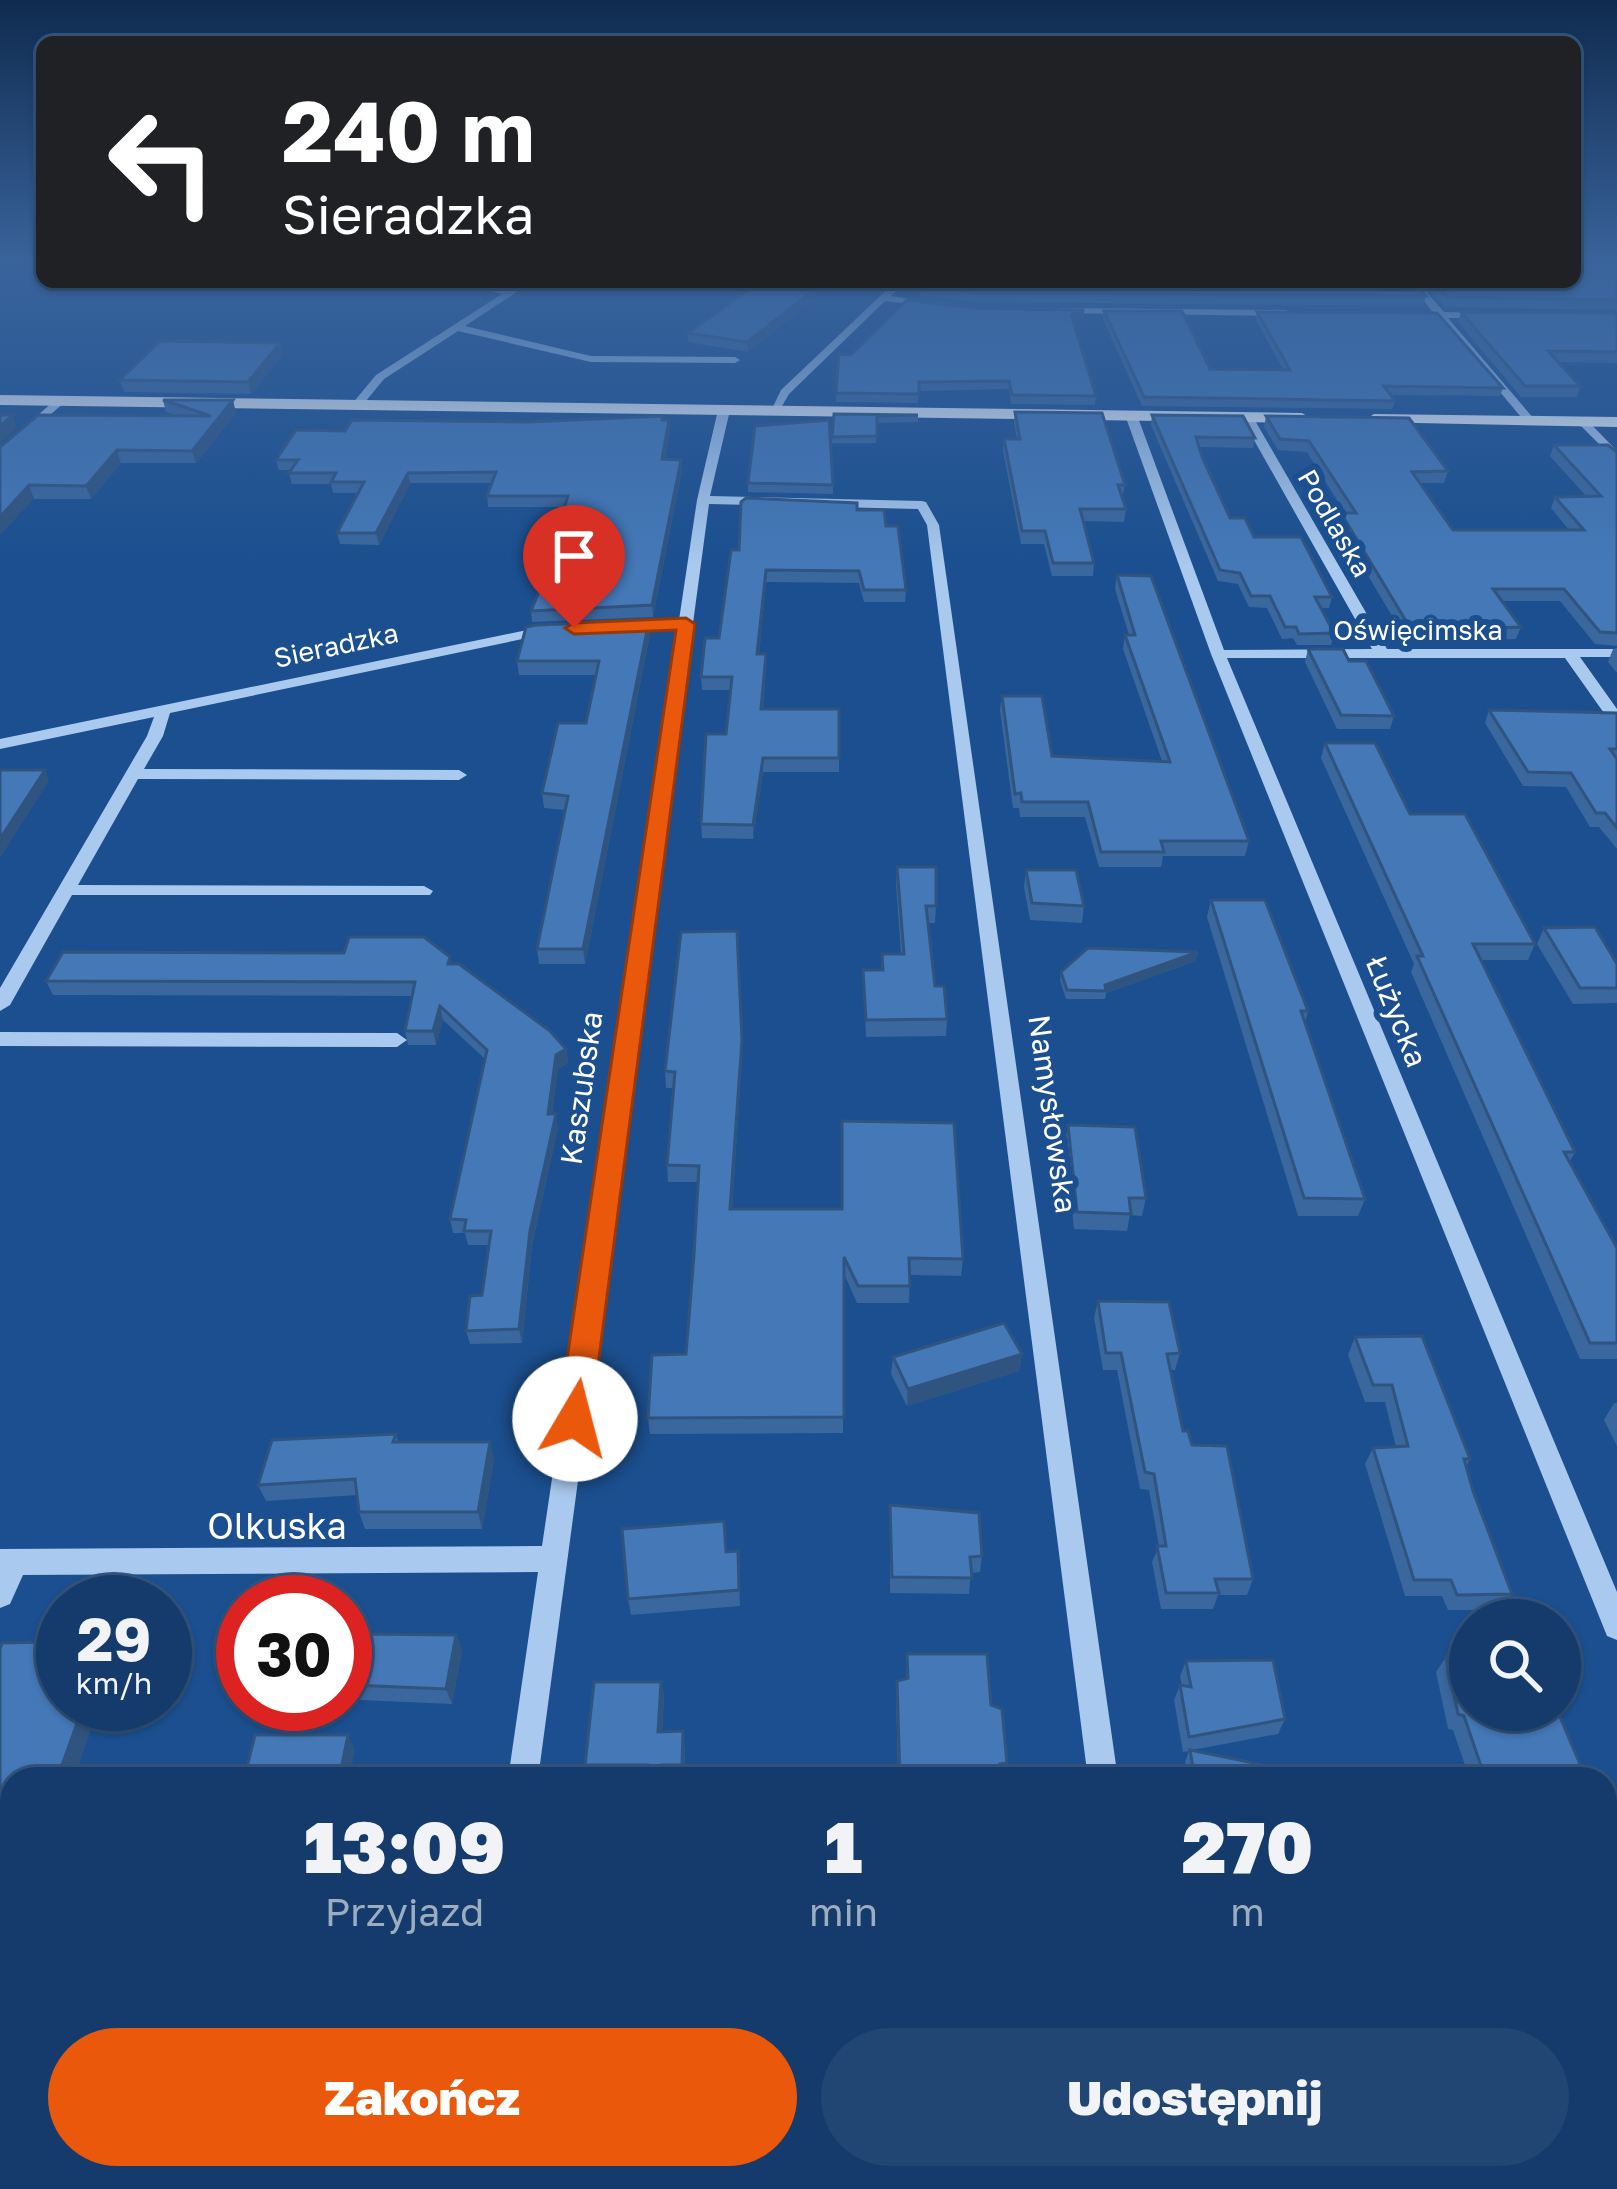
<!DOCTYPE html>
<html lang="pl">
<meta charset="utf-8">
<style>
body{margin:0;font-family:"Golos Text",sans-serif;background:#214673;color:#f1f3f6;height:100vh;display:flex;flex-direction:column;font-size:45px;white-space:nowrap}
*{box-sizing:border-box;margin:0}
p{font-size:39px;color:#9dadc1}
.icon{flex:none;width:66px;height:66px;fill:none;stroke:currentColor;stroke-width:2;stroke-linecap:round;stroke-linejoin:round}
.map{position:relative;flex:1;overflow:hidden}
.drawer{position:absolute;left:0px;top:1767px;width:1617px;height:423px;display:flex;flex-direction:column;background:#143b6b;border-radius:36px 36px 0 0;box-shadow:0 3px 9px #0004,0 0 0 3px #33557e}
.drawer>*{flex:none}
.top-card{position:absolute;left:36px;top:36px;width:1545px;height:252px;border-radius:18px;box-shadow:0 3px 9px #0004,0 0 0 3px #33557e;background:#202124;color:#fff;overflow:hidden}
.fabs{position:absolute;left:1449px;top:1599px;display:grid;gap:24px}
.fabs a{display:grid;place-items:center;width:132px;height:132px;border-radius:50%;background:#143b6b;box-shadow:0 3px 9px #0004,0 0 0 3px #33557e;font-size:60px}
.speed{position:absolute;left:36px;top:1575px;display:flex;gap:24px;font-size:60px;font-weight:700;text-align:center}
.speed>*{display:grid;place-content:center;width:156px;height:156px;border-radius:50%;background:#143b6b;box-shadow:0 3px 9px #0004,0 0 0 3px #33557e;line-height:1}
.speed small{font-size:30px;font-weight:400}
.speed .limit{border:18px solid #d22;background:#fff;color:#111}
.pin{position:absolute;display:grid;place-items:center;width:102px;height:102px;color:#fff;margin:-123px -51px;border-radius:50% 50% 50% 0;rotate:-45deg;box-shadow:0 0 12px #0007}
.pin .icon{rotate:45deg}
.me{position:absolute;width:132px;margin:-66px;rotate:8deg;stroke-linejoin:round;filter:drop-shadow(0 0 9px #0008)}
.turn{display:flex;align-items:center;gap:42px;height:252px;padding:0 48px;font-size:54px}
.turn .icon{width:156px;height:156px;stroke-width:2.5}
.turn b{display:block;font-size:84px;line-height:102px}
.eta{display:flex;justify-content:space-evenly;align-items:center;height:204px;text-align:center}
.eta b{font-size:72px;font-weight:800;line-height:84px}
.cta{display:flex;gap:24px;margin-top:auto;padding:24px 48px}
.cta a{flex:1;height:138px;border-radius:72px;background:#ea580c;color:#fff;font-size:48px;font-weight:800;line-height:138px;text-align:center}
.cta a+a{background:#214673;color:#f1f3f6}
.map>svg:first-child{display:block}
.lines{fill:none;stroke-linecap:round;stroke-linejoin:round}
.minor{fill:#a9c9ee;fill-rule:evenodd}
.major{fill:#f0f6ff;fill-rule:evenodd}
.wall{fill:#3a679d}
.shaded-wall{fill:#305480}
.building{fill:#4478b7;stroke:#305480;stroke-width:3}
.route{fill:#ea580c;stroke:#983908;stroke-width:3}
.labels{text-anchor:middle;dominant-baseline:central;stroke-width:12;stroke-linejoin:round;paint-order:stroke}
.far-street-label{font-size:27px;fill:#fff;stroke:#1b4f8f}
.street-label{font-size:30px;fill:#fff;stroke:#1b4f8f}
.near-street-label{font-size:36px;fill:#fff;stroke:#1b4f8f}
</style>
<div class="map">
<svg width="1617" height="2189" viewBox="0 0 1617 2189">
<rect width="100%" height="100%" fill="#1b4f8f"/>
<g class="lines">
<g class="minor">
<path d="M457,282l51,8 13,-8h11l-67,44 126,30 144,1 5,3 -5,3 -144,-1 -133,-31 -74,48 -24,29h-8v-4l24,-29 126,-81z"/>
<path d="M895,282h10l-14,14 47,8 -5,3 -48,-6 -96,93 -11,19h-8l11,-23z"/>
<path d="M1408,282h10l26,30 43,1 -3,5h-36l86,101v4h-8l-88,-105 -27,-1 3,-5h19z"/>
<path d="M1060,308l226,2 5,3 -5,3 -229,-3z"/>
<path d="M56,399l10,2 -66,58v-10z"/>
<path d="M724,407l6,3 -20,86 212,5 4,1 13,23 179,1254h-30l-161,-1254 -9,-16 -209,-5 -171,1275h-30l30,-207 -515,3 -13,29 -10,4v-59l542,-3 136,-917 -54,1 -7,-4 7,-4 55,-2 18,-120 21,-90z"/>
<path d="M1131,412l6,3 87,235 148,-1 -131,-232 6,-3 6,3 134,232h230v8h-37l37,52v16l-6,-2 -46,-65h-338l390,934v48l-10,-4 -4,-10 -392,-972 -86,-239z"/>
<path d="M1579,420h8l30,31v11l-38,-38z"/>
<path d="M551,625l7,4 -2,3 -386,81 -7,23 -19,33 315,1 8,5 -8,5 -321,-1 -60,106 346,1 9,5 -3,4h-358l-62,110 -10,6v-23l147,-252 7,-19 -154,32v-10z"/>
<path d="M0,1032l397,1 10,7 -10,7 -397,-1z"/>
<rect x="1605" y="1938" width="12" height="34"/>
<path d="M447,2178h36l-1,11h-36z"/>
<path d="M1139,2178h36l2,11h-36z"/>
</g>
<g class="major">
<path d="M0,395l1302,18 8,5 -8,5 -1302,-18z"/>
<path d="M1374,414l243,3v10l-249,-5 -2,-3z"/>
</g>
</g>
<g class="wall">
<path d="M1617,258v52l-172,-3 -23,-25h153z"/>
<path d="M759,282h77l-88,70 -60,-10v-9z"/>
<path d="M921,285l505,11 -3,10 -442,-4 -61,-7z"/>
<path d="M981,309l103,1 -1,8 -10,4 23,74 -1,9 -84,-1 -2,-15 -90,2 -1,12 -82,-1 3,-48 12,1z"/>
<path d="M1104,311l106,58h73l-27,-49 1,-8 246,76 -3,8 -110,-1 5,6 -3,8 -250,-3 -39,-87z"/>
<path d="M1461,312l156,1v50l-59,-1 22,24 -3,11h-56l-63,-75z"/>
<path d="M282,355l-31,39 -127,-2 -4,-12z"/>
<path d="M163,400l73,13 -40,50h-75l-30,36h-57l-34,-52 178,-31 -12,-4z"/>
<path d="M1015,412l110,73 -3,12 4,12 -2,13 -41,-1 11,42 -1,13h-41l-8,-32h-23l-18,-93 1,-12h13l-3,-16z"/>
<path d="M834,414l84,1v7l-41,1 -1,20h-44z"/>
<path d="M1152,415l103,23 -2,10 -54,-1 31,71 102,79 -3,11h-8l13,25 -3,12h-34l-4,-7 -11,1 -15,-31 -18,-1 -11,-23 -20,-3 -67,-156z"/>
<path d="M1266,416l182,55 -4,12h-24l33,47h116l-18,-22 4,-11 31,-1 -36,-40 4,-11 63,7v194l-22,-2 -35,-43h-58l19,26 -5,12 -108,4 -70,-118 3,-12h4l-38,-61 -29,-2 -14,-23z"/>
<path d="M669,420l1,11 -5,28 17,11 -29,147 -121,5 -1,-11 11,-27 23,-77h-77l-1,-11 5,-13h-82l-31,62 -39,-1 -3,-11 21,-40h-25l-2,-9h-39l-3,-11 2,-3h-12l-3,-10 69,-29 182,-9z"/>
<path d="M748,483l85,2v9l-85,-2z"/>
<path d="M857,510l49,80 -1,12h-41l-5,-19 -93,-1 -7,72 7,13 -3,42h76v63h-76l-10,67 -51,-1 -1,-14 25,-90 5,-44h-29l-1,-13 18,-39 20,-88z"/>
<path d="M1117,575l132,266 -4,15h-82l-2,11h-62l-14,-50h-65l-1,-9h-6l-13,-98 2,-14 50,60 110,5 -39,-112 2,-14h4l-14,-46z"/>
<path d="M649,621l1,13 -65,330h-46l-2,-15 28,-139 -21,-2 -2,-15 44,-70 10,-48h-77l-2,-14z"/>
<path d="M1617,648v25l-9,-11 5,-13z"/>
<path d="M1308,649l41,12 45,55 -4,13h-53l-32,-67z"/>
<path d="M1489,710l128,3v136l-18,-22h-9l-24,-40 -43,-1 -38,-63z"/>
<path d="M1325,743l85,71 125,130 -7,16h-47l94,192 -6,11 48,85v111h-37l-169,-387 3,-8 -93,-206z"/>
<path d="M897,867l39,39 -1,17h-7l7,63 12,33 -1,17 -80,1 -3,-67h18l1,-16h19l-5,-70z"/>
<path d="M1026,870l58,36 -2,17 -52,-3 -6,-33z"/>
<path d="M1211,900l97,111 -3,12 60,176 -7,17h-60l-91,-299z"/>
<path d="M1544,928l73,36v39l-44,1 -36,-60z"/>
<path d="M737,931l5,126 -10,152 231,50 -2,17 -51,-1 -1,28h-52l-13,-29 -1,159 -193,1 -2,-16 38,-64 12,-172h-30l-1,-17 7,-77h-8l-1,-17z"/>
<path d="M450,957l1,7 115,85 2,14 -10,6 -6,45 6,14 -26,117 -10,98 -52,1 -4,-13 16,-36 7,-50h-21l-3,-12h-12l-3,-14 35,-160 -42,-39 -7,25h-28l-3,-14 7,-35 -359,-1 -7,-14z"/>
<path d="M1196,961l-90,32 -1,6h-39l-6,-19 1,-8z"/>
<path d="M1068,1125l78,73 -4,18 -12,-1 -3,16 -53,-2 -9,-87z"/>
<path d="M1098,1301l82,52 -5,17h-5l13,61 9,14 61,134 -6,16h-29l-5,14h-52l-9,-47 7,-16 -10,-56 -9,-1 -23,-119h-14l-9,-52z"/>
<path d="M1355,1337l115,122 -4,8 7,24 39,103 -10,16h-54l-6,-14h-37l-40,-132 8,-16 23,-1 -11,-45h-20l-17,-47z"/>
<path d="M1022,1354l-3,17 -112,35 -16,-32 2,-17z"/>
<path d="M1614,1403h3v43l-13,-26z"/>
<path d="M396,1434l2,8 96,17 -12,70h-117l-6,-17 -2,-17 -91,6 -8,-16z"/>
<path d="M890,1505l92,51 -2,16 -9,1 -2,21 -79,-1z"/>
<path d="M738,1551l2,55 -109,9 -3,-16 98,-47z"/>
<path d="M456,1635l6,15 -10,54 -92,-4 -8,-15z"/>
<path d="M907,1654l84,51 16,58 -3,14 -3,2h-103l-2,-83 1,-15 9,-2z"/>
<path d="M1446,1657l136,112 -7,8 1,2h-111l3,-5 -15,-44 -5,-1 -12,-57z"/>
<path d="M1186,1661l99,58 -7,15 -86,16 102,29h-107l-2,-17 4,-11 -6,1 -9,-52 6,-15 2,1 -2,-10z"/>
<path d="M661,1682l3,14 -2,36 23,13 -1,34 -95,-1 -4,-13z"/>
<path d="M1617,2042v147h-32l-4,-11h24z"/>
</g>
<g class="shaded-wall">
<path d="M824,282h12l-88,70 -1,-10z"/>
<path d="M1084,310l-1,8 -13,5 1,-8z"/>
<path d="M280,343l2,12 -31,39 -3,-12z"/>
<path d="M233,400l3,13 -40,50 -4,-12z"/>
<path d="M13,415l4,13 -17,15v-17z"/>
<path d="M669,420l1,11 -7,39 -1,-11z"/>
<path d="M117,450l4,13 -30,36 -5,-13z"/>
<path d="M681,460l1,10 -29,147 -1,-12z"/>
<path d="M408,473l2,10 -31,62 -3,-12z"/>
<path d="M29,485l5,14 -34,36v-18z"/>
<path d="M766,570v12l-8,85 -1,-13z"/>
<path d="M649,621l1,13 -65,330 -2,-15z"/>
<path d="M763,758v14l-10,67v-14z"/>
<path d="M45,770l4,11 -49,77v-19z"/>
<path d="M1198,952l-2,9 -90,32 -1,-8z"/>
<path d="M440,1006l3,14 -7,25 -3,-14z"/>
<path d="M742,1040v17l-11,169 -1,-17z"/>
<path d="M566,1049l2,14 -10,6 -8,59 -2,-14 8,-59z"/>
<path d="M556,1114l2,14 -26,117 -10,98 -3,-14 11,-98z"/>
<path d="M1022,1354l-3,17 -112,35 1,-17z"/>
<path d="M490,1442l4,17 -12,70 -4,-17z"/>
<path d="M456,1635l6,15 -10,54 -6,-15z"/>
<path d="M661,1682l3,14 -3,50 -3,-14z"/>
<path d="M84,1704h16l-26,75h-17z"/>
<path d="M683,1731l2,14 -1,34 -2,-14z"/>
<path d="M348,1735l7,15 -6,29h-10z"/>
<path d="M12,1907v53l-12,34v-53z"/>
<path d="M107,2178l14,9 -1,2h-16z"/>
<path d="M315,2178h5l6,6 -1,5h-12z"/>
</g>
<g class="building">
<path d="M1575,258h42v42l-169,-3 -14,-15h141z"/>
<path d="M759,282h65l-77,60 -59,-9z"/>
<path d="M924,282h490l12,14 -444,-3 -61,-8z"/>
<path d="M907,300l74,9 103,1 -13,5 25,81 -84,-1 -3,-14 -90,1v12l-83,-1 3,-39 12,1z"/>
<path d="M1104,311h78l28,58 80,1 -33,-58 180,1 66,75 -119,-2 11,15 -251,-4z"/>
<path d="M1461,312l156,1v39l-69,-1 32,35h-55z"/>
<path d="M160,341l120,2 -32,39 -128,-2z"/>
<path d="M163,400h70l-41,51 -75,-1 -31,36 -57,-1 -29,32v-70l38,-32 173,1z"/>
<path d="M1015,412l87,1 23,72h-7l8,24h-46l14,54h-41l-8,-32h-23l-18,-92h16z"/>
<path d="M834,414l84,1 -41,1v20l-45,1z"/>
<path d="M0,415h13l-13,11z"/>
<path d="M1152,415l91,1 12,22 -59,-1 6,20 28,61h15l9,19h47l31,60h-17l19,36 -35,1 -3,-7h-11l-15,-31h-19l-11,-23 -20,-3z"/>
<path d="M663,416l-1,4h7l-7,39 19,1 -29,145 -121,6 11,-27v-28l7,-1 19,-59h-81l9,-24 -88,1 -32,60h-39l27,-51h-33l5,-9h-47l9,-13h-22l20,-30 49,1 7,-11 175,2z"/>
<path d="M1266,416l143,2 39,53 -36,1 41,58h131l-29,-33 46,-1 -47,-51h54l9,7v181l-17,-1 -36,-43h-71l28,38 -109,4 -71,-118h15l-47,-72 -29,-2z"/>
<path d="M829,420l4,65 -85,-2 7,-57z"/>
<path d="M746,498l111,5v7h27l2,16h12l8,64h-42l-5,-19 -93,-1 -9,84h9l-5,55h78v49h-76l-10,67 -52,-1 5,-90h20l6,-57h-31l4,-39h14l12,-88h8l2,-48z"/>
<path d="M1117,575l34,1 98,265h-88l3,11h-63l-13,-50h-66l-1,-9 -6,1 -13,-98h40l10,60 118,6 -45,-127h10z"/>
<path d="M649,621l-66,328h-46l31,-153 -26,-3 16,-70h28l13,-62h-82l9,-34 10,-2z"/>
<path d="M1308,649h35l6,12h17l28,55 -53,-1z"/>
<path d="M1489,710l128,3v36h-7l7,10v69l-12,-15h-9l-25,-40 -43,-1z"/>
<path d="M1325,743h50l35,71h55l70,130h-62l102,208h-11l53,96v95h-27l-173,-387h6z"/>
<path d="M0,770h45l-45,69z"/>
<path d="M897,867h39v39h-10l9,80h9l3,33 -81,1 -3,-50h20l-1,-16h22z"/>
<path d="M1026,870h50l8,36 -52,-3z"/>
<path d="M1211,900h54l43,111h-7l64,188 -61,-1z"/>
<path d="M1595,927l22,37v24h-37l-36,-60z"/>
<path d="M737,931l5,109 -12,169h112v-88l112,2 9,136 -54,-1 1,28h-52l-14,-29v160l-196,1 4,-63 34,-1 8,-99 5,-89 -32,-1 8,-93 -10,-1 16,-139z"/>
<path d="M349,937h75l26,20 -2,7h11l91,67 16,18 -10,6 -8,59h8l-26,117 -11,98 -53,2 4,-35 12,-1 9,-64h-27l2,-11 -16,-1 37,-169 -47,-44 -7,25h-28l10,-49 -369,-1 17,-29 281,1z"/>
<path d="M1088,948l110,4 -93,33 1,6 -39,-1 -6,-18z"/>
<path d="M1068,1125l67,2 11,71h-17l2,16 -54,-2z"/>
<path d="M1098,1301l71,1 11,51 -13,1 16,77h5l4,14 35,1 26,133h-38l4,14h-53l-9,-47h9l-12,-72 -9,-2 -24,-119h-15z"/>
<path d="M1004,1323l18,31 -114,35 -15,-32z"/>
<path d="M1422,1336l48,123h-6l9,32 39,103 -55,1 -6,-15h-37l-41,-132 35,-2 -16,-61h-19l-18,-48z"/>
<path d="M396,1434l-3,8h97l-12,70h-119l-4,-33 -97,6 14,-45z"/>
<path d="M890,1505l89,8 3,43 -12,1 2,21 -80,-1z"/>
<path d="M724,1521l2,31 12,-1 1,39 -111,9 -6,-70z"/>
<path d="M50,1631h13v73h21l-27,75h-45v128l-12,34v-292l2,-6 45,-1z"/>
<path d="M363,1634l93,1 -10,54 -94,-4z"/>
<path d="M907,1654h80l4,51 11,4 5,54 -7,1 1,15h-101l-3,-98 11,-3z"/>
<path d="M1446,1657l24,1v52h87l25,59 -9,3 3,7h-100l-3,-11 8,-2 -17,-50 -6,-2z"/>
<path d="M1273,1660l12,59 -96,18 -9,-52 11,2 -5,-26z"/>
<path d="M594,1682h67l-3,50 25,-1 -1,34h-20v14h-19l4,-14h-62z"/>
<path d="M255,1735h93l-9,44h-95z"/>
<path d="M1190,1750l103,21 1,8h-99z"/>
<path d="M1605,2042h12v143l-16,-1 -2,-6h6z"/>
<path d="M45,2178h62l-3,11h-62z"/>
<path d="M204,2178h111l-2,11h-112z"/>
<path d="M588,2178h29v11h-30z"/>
</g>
<linearGradient id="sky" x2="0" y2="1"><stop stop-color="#0f2b4f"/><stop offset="0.46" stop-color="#39639b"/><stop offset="1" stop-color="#39639b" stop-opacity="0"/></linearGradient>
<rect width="1617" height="565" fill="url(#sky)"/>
<path class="route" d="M686,618l9,6 -104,795 -4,10h-24l-5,-10 118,-789 -102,4 -9,-6 9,-5z"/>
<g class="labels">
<g class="far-street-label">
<text transform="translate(1335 523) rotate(60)">Podlaska</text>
<text x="1418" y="630">Oświęcimska</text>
<text transform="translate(336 645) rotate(-12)">Sieradzka</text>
</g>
<g class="street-label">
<text transform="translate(1397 1011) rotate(68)">Łużycka</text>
<text transform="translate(581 1088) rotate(-82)">Kaszubska</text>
<text transform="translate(1053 1114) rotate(82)">Namysłowska</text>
</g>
<g class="near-street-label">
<text x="277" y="1525">Olkuska</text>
</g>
</g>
</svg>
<div class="fabs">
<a><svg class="icon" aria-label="search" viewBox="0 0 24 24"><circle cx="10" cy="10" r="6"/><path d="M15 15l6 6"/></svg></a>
</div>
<div class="speed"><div>29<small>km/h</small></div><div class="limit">30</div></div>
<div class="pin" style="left:574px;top:628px;background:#d93025"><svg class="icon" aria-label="arrive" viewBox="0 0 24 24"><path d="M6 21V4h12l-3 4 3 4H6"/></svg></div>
<svg class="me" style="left:575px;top:1419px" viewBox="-20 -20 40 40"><circle r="19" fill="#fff"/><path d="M0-13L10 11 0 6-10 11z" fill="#ea580c"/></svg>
<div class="top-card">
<div class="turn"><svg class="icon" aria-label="left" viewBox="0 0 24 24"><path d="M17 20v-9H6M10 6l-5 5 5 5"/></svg><div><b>240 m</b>Sieradzka</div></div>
</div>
<section class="drawer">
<div class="eta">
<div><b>13:09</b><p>Przyjazd</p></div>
<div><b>1</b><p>min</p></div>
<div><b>270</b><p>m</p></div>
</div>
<div class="cta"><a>Zakończ</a><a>Udostępnij</a></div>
</section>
</div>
